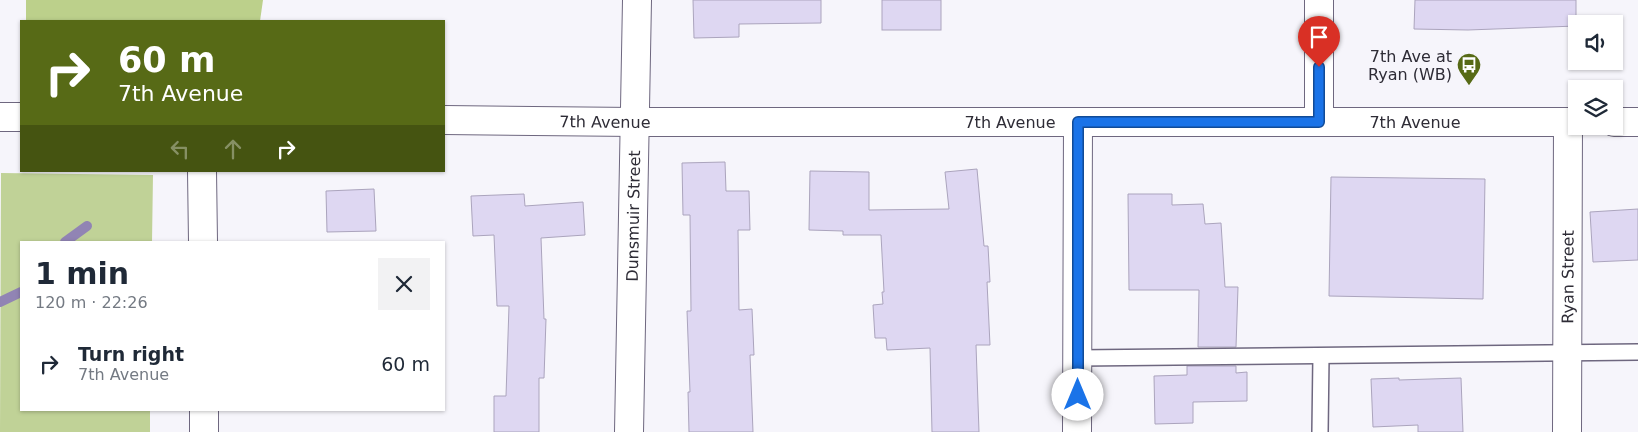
<!DOCTYPE html>
<meta charset="utf-8">
<style>
body{margin:0;font-family:"DejaVu Sans",sans-serif;background:#f2f2f3;color:#1f2937;height:100vh;display:flex;flex-direction:column;font-size:19px;white-space:nowrap}
*{box-sizing:border-box;margin:0}
p{font-size:16px;color:#747a83}
.icon{flex:none;width:28px;height:28px;fill:none;stroke:currentColor;stroke-width:2;stroke-linecap:round;stroke-linejoin:round}
.map{position:relative;flex:1;overflow:hidden}
.side{position:absolute;left:20px;top:241px;width:425px;height:170px;display:flex;flex-direction:column;background:#fff;border-radius:0px;box-shadow:0 1px 4px #0004}
.side>*{flex:none}
.banner{position:absolute;left:20px;top:20px;width:425px;height:152px;border-radius:0px;box-shadow:0 1px 4px #0004;background:#576a16;color:#fff;overflow:hidden}
.tools{position:absolute;left:1568px;top:15px;display:grid;gap:10px}
.tools a{display:grid;place-items:center;width:55px;height:55px;border-radius:0px;background:#fff;box-shadow:0 1px 4px #0004;font-size:25px}
.pin{position:absolute;display:grid;place-items:center;width:42px;height:42px;color:#fff;margin:-51px -21px;border-radius:50% 50% 50% 0;rotate:-45deg;box-shadow:0 0 5px #0007}
.pin .icon{rotate:45deg}
.me{position:absolute;width:55px;margin:-28px;rotate:0deg;stroke-linejoin:round;filter:drop-shadow(0 0 4px #0008)}
.turn{display:flex;align-items:center;gap:18px;height:105px;padding:0 15px;font-size:22px}
.turn .icon{width:65px;height:65px;stroke-width:2.5}
.turn b{display:block;font-size:35px;line-height:42px}
.lanes{display:flex;align-items:center;height:48px;padding:0 15px;background:#0003;justify-content:center;gap:25px;direction:ltr}
.lanes .off{opacity:.35}
.round{display:grid;place-items:center;flex:none;width:52px;height:52px;border-radius:0px;background:#f2f2f3}
.head{display:flex;align-items:center;justify-content:space-between;height:85px;padding:0 15px}
h1{font-size:30px;font-weight:700;line-height:38px}
ul{padding:0;list-style:none}
li{display:flex;align-items:center;gap:15px;height:75px;padding:0 15px}
li div{flex:1}
li b{display:block;font-size:19px}
li em{font-style:normal}
.map>svg:first-child{display:block}
.green{fill:#c0d297}
.forest{fill:#bcd08b}
.lines{fill:none;stroke-linecap:round;stroke-linejoin:round}
.stream{stroke:#9184b4;stroke-width:10}
.building{fill:#ded7f2;stroke:#aba4bd}
.lane-casing{stroke:#6e677f;stroke-width:18}
.street-casing{stroke:#6e677f;stroke-width:30}
.secondary-casing{stroke:#6e677f;stroke-width:30}
.lane{stroke:#fff;stroke-width:15}
.street{stroke:#fff;stroke-width:28}
.secondary{stroke:#fff;stroke-width:28}
.route-casing{stroke:#114b97;stroke-width:12}
.route{stroke:#1a73e8;stroke-width:9}
.labels{text-anchor:middle;dominant-baseline:central;stroke-width:5;stroke-linejoin:round;paint-order:stroke}
.poi-label{font-size:16px;fill:#2e2c36;stroke:#f6f5fb;text-anchor:end}
.street-label{font-size:16px;fill:#2e2c36;stroke:#f6f5fb}
</style>
<div class="map">
<svg width="1638" height="432" viewBox="0 0 1638 432">
<rect width="100%" height="100%" fill="#f6f5fb"/>
<path class="green" d="M1,173l152,2 -1,67h-131v168h129v22h-150z"/>
<path class="forest" d="M26,0h237l-3,21h-234z"/>
<g class="lines">
<g class="stream">
<path d="M65,242l22,-16"/>
<path d="M0,302l21,-10"/>
</g>
</g>
<g class="building">
<path d="M693,0h128v23l-82,1v13l-45,1z"/>
<rect x="882" y="0" width="59" height="30"/>
<path d="M1415,0h161v26l-108,4 -54,-1z"/>
<path d="M725,162l1,29h23l1,39h-12l1,80 13,-1 2,46h-4l3,77h-64l-1,-40h2l-3,-81h4l-1,-96h-7l-1,-52z"/>
<path d="M977,169l7,77h4l2,36h-3l3,63h-14l3,87h-47l-2,-84 -43,2 -1,-12h-11l-2,-33 10,-1 -1,-12h2l-3,-57h-38v-4l-34,-1 1,-59 59,1v38l80,-1 -4,-37z"/>
<path d="M1331,177l154,2 -2,120 -154,-3z"/>
<path d="M374,189l2,42 -49,1 -1,-41z"/>
<path d="M524,194l1,12 58,-4 2,33 -44,3 3,81h2l-2,59h-5v54h-45v-36h12l3,-90h-12l-3,-71 -21,1 -2,-40z"/>
<path d="M1128,194h44v11l31,-1 2,20 16,-1 4,64h13l-2,60h-38l1,-57h-70z"/>
<path d="M1638,209v51l-45,2 -3,-50z"/>
<path d="M1187,366h49v7l11,-1v29l-54,1v21l-38,1 -1,-48 33,-1z"/>
<path d="M1399,378v2l62,-2 2,54h-45v-7l-45,2 -2,-48z"/>
</g>
<g class="lines">
<defs>
<g id="lane">
<path d="M1078,358l560,-6"/>
<path d="M1320,432l1,-76"/>
</g>
<g id="street">
<path d="M1319,122v-122"/>
<path id="s1" d="M629,432l8,-432"/>
<path d="M1077,432l1,-310"/>
<path id="s2" d="M1567,432l1,-310"/>
</g>
<g id="secondary">
<path d="M0,117h21"/>
<path id="s3" d="M444,120l191,2h941"/>
<path d="M1614,122h24"/>
<path d="M202,171l1,71"/>
<path d="M204,410v22"/>
</g>
</defs>
<use href="#lane" class="lane-casing"/>
<use href="#street" class="street-casing"/>
<use href="#secondary" class="secondary-casing"/>
<use href="#lane" class="lane"/>
<use href="#street" class="street"/>
<use href="#secondary" class="secondary"/>
</g>
<g class="lines">
<defs>
<path id="route" d="M1078,395v-273h241v-55"/>
</defs>
<use href="#route" class="route-casing"/>
<use href="#route" class="route"/>
</g>
<defs>
<symbol id="bus-pin" viewBox="-11 -11 22 30"><path d="M0 17L-7.5 6A9.5 9.5 0 1 1 7.5 6Z" fill="#576a16" stroke="#f6f5fb"/><path d="M-5-6H5V4H4V6H2V4H-2V6H-4V4H-5ZM-3.5-4V0h7V-4ZM-3.5 1.2v1.5H-2V1.2ZM2 1.2v1.5H3.5V1.2Z" fill="#fff"/></symbol>
</defs>
<g fill-rule="evenodd">
<use href="#bus-pin" x="1455" y="51" width="28" height="38"/>
</g>
<g class="labels">
<g class="poi-label">
<text x="1452" y="56">7th Ave at<tspan x="1452" dy="18">Ryan (WB)</tspan></text>
</g>
<g class="street-label">
<text stroke="none"><textPath href="#s3" startOffset="161">7th Avenue</textPath></text>
<text stroke="none"><textPath href="#s3" startOffset="566">7th Avenue</textPath></text>
<text stroke="none"><textPath href="#s3" startOffset="971">7th Avenue</textPath></text>
<text stroke="none"><textPath href="#s1" startOffset="216">Dunsmuir Street</textPath></text>
<text stroke="none"><textPath href="#s2" startOffset="155">Ryan Street</textPath></text>
</g>
</g>
</svg>
<div class="tools">
<a><svg class="icon" aria-label="sound" viewBox="0 0 24 24"><path d="M4 9h4l5-4v14l-5-4H4zM17 9q2 3 0 6"/></svg></a>
<a><svg class="icon" aria-label="layers" viewBox="0 0 24 24"><path d="M12 4l9 5-9 5-9-5zM3 14l9 5 9-5"/></svg></a>
</div>
<div class="pin" style="left:1319px;top:67px;background:#d93025"><svg class="icon" aria-label="arrive" viewBox="0 0 24 24"><path d="M6 21V4h12l-3 4 3 4H6"/></svg></div>
<svg class="me" style="left:1078px;top:395px" viewBox="-20 -20 40 40"><circle r="19" fill="#fff"/><path d="M0-13L10 11 0 6-10 11z" fill="#1a73e8"/></svg>
<div class="banner">
<div class="turn"><svg class="icon" aria-label="right" viewBox="0 0 24 24"><path d="M7 20v-9h11M14 6l5 5-5 5"/></svg><div><b>60 m</b>7th Avenue</div></div>
<div class="lanes"><svg class="icon off" aria-label="left" viewBox="0 0 24 24"><path d="M17 20v-9H6M10 6l-5 5 5 5"/></svg><svg class="icon off" aria-label="ahead" viewBox="0 0 24 24"><path d="M12 20V5M6 11l6-6 6 6"/></svg><svg class="icon" aria-label="right" viewBox="0 0 24 24"><path d="M7 20v-9h11M14 6l5 5-5 5"/></svg></div>
</div>
<section class="side">
<div class="head"><div><h1>1 min</h1><p>120 m · 22:26</p></div><a class="round"><svg class="icon" aria-label="close" viewBox="0 0 24 24"><path d="M6 6l12 12M18 6L6 18"/></svg></a></div>
<ul>
<li><svg class="icon" aria-label="right" viewBox="0 0 24 24"><path d="M7 20v-9h11M14 6l5 5-5 5"/></svg><div><b>Turn right</b><p>7th Avenue</p></div><em>60 m</em></li>
</ul>
</section>
</div>
